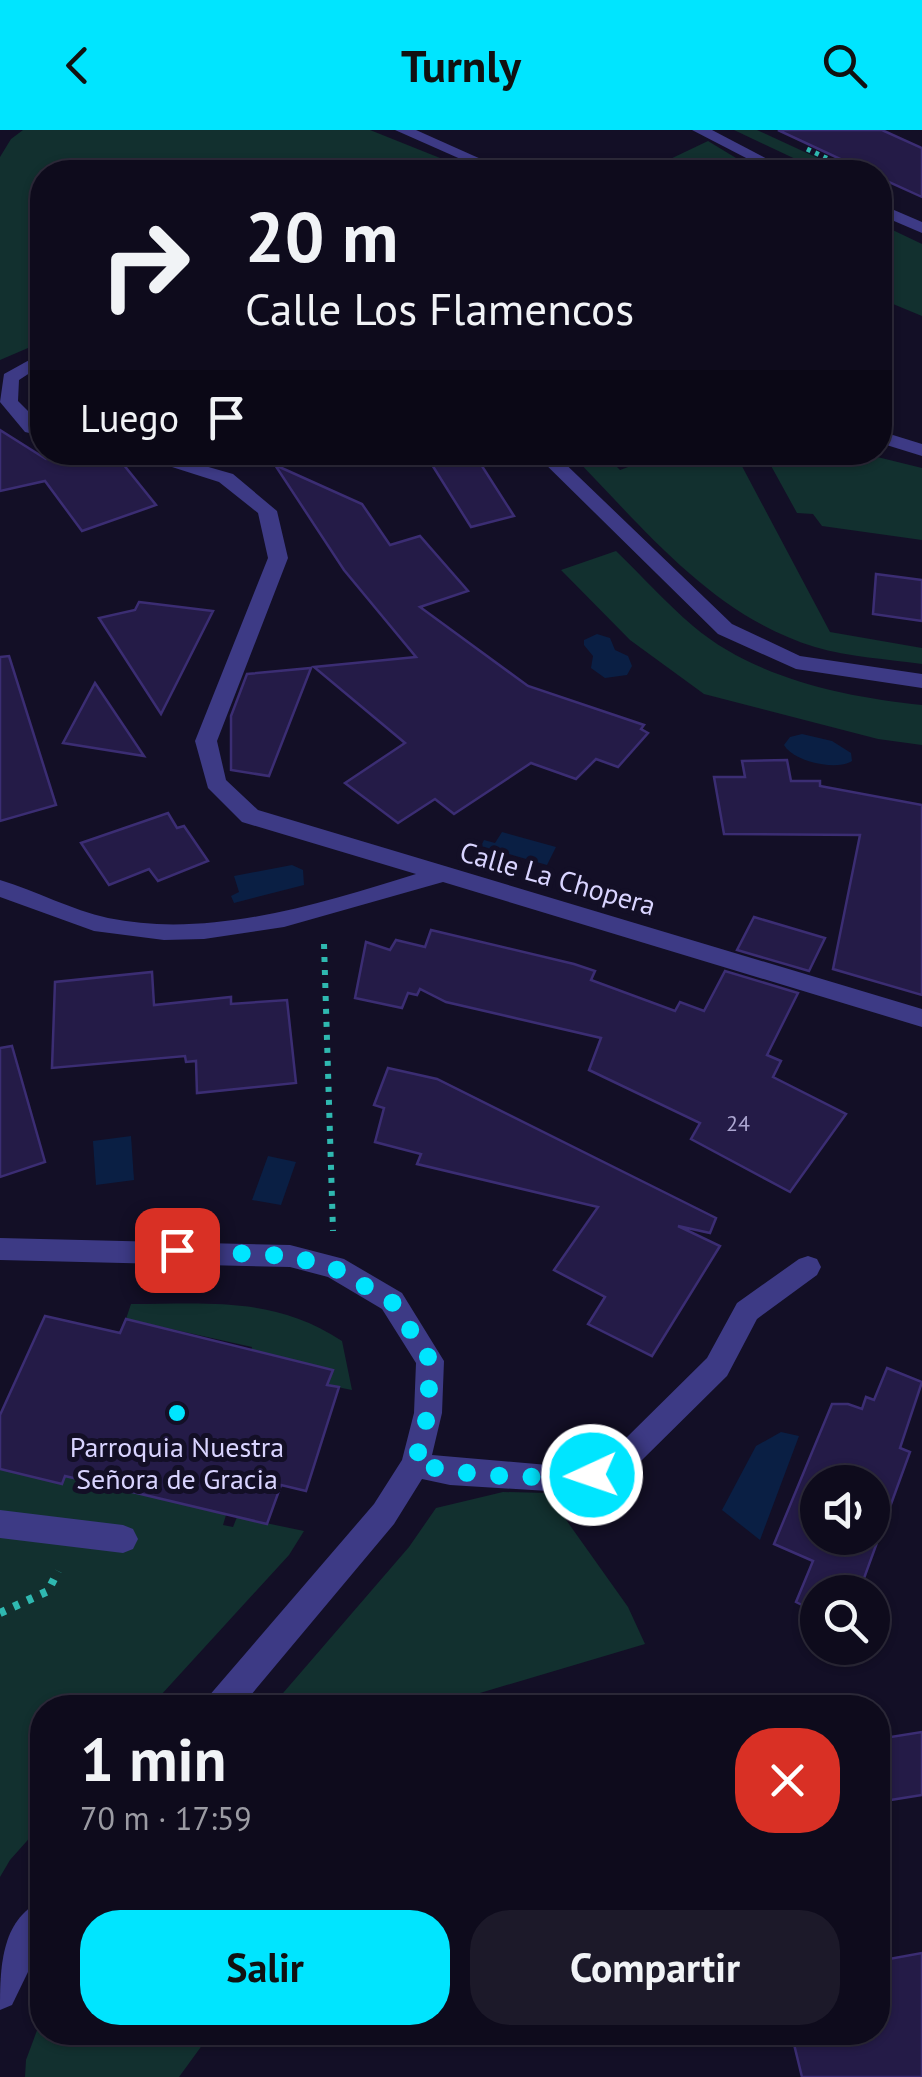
<!DOCTYPE html>
<html lang="es">
<meta charset="utf-8">
<style>
body{margin:0;font-family:"PT Sans",sans-serif;background:#1c1929;color:#f1f3f6;height:100vh;display:flex;flex-direction:column;font-size:38px;white-space:nowrap}
*{box-sizing:border-box;margin:0}
p{font-size:32px;color:#9b9ba3}
.icon{flex:none;width:55px;height:55px;fill:none;stroke:currentColor;stroke-width:2;stroke-linecap:round;stroke-linejoin:round}
.map{position:relative;flex:1;overflow:hidden}
.panel{position:absolute;left:30px;top:1565px;width:860px;height:350px;display:flex;flex-direction:column;background:#0e0b1c;border-radius:40px;box-shadow:0 2px 8px #0004,0 0 0 2px #2e2b3b}
.panel>*{flex:none}
.top-card{position:absolute;left:30px;top:30px;width:862px;height:305px;border-radius:40px;box-shadow:0 2px 8px #0004,0 0 0 2px #2e2b3b;background:#0e0b1c;color:#f1f3f6;overflow:hidden}
.fabs{position:absolute;left:800px;top:1335px;display:grid;gap:20px}
.fabs a{display:grid;place-items:center;width:90px;height:90px;border-radius:50%;background:#0e0b1c;box-shadow:0 2px 8px #0004,0 0 0 2px #2e2b3b;font-size:50px}
.pin{position:absolute;display:grid;place-items:center;width:85px;height:85px;color:#fff;margin:-42px;border-radius:20px;box-shadow:0 5px 15px #0006}
.me{position:absolute;width:110px;margin:-55px;rotate:267deg;stroke-linejoin:round;filter:drop-shadow(0 0 8px #0008)}
.turn{display:flex;align-items:center;gap:35px;height:210px;padding:0 50px;font-size:45px}
.turn .icon{width:130px;height:130px;stroke-width:2.5}
.turn b{display:block;font-size:70px;line-height:85px}
.then{display:flex;align-items:center;height:95px;padding:0 50px;background:#0003;gap:20px;font-size:38px}
.round{display:grid;place-items:center;flex:none;width:105px;height:105px;border-radius:40px;background:#1c1929}
.head{display:flex;align-items:center;justify-content:space-between;height:170px;padding:0 50px}
h1{font-size:60px;font-weight:800;line-height:75px}
.action{display:flex;gap:20px;margin-top:auto;padding:20px 50px}
.action a{flex:1;height:115px;border-radius:40px;background:#00e5ff;color:#111;font-size:40px;font-weight:800;line-height:115px;text-align:center}
.action a+a{background:#1c1929;color:#f1f3f6}
header{display:flex;justify-content:space-between;align-items:center;height:130px;padding:0 50px;background:#00e5ff;color:#111;font-size:45px;font-weight:800}
.map>svg:first-child{display:block}
.green{fill:#12302f}
.water{fill:#0a1f44}
.building{fill:#241b47;stroke:#3b2d73;stroke-width:2.5;fill-rule:evenodd}
.lines{fill:none;stroke-linecap:round;stroke-linejoin:round}
.path-far2{stroke:#2fb8b0;stroke-width:5;stroke-dasharray:4 5;stroke-linecap:butt}
.path-far1{stroke:#2fb8b0;stroke-width:6;stroke-dasharray:5 8;stroke-linecap:butt}
.path{stroke:#2fb8b0;stroke-width:8;stroke-dasharray:6 9;stroke-linecap:butt}
.minor{fill:#3d3a85;fill-rule:evenodd}
.route{stroke:#00e5ff;stroke-width:18;stroke-dasharray:0 32.4}
.poi-dot{fill:#00e5ff;stroke:#130f26;stroke-width:4}
.labels{text-anchor:middle;dominant-baseline:central;stroke-width:10;stroke-linejoin:round;paint-order:stroke}
.number-label{font-size:22px;fill:#aca6d1}
.street-label{font-size:28px;fill:#d9d4ff;stroke:#130f26}
.poi-label{font-size:28px;fill:#d9d4ff;stroke:#130f26}
</style>
<header><svg class="icon" aria-label="back" viewBox="0 0 24 24"><path d="M15 5l-7 7 7 7"/></svg>Turnly<svg class="icon" aria-label="search" viewBox="0 0 24 24"><circle cx="10" cy="10" r="6"/><path d="M15 15l6 6"/></svg></header>
<div class="map">
<svg width="922" height="1947" viewBox="0 0 922 1947">
<rect width="100%" height="100%" fill="#130f26"/>
<g class="green">
<path d="M23,0h347l105,42h-433v170l-42,18v-203l11,-18z"/>
<path d="M734,0h23l91,42h-25z"/>
<path d="M708,11l51,31h-116z"/>
<path d="M880,94l42,20v72l-29,-12 -13,-12z"/>
<path d="M570,323h33l17,17 46,-17h69l95,179 92,16v16c-35,-5 -73,-7 -107,-17 -103,-31 -172,-120 -245,-194z"/>
<path d="M764,323h97l61,15v72l-100,-14 -9,-12 -16,-1z"/>
<path d="M616,421c26,25 50,52 77,75 61,52 151,71 229,79v40l-44,-6 -174,-45 -74,-54 -69,-70z"/>
<path d="M131,1174c78,0 143,-8 211,37l10,49 -25,-5 -76,-33 1,-5 -126,-28z"/>
<path d="M0,1339l61,15 4,-8 161,39 -3,10 10,2 4,-10 67,14 -15,24 -139,152 -108,1v116l-32,36 -10,17z"/>
<path d="M503,1362l44,1 81,114 17,37 -212,63h-162l138,-160 27,-39z"/>
<path d="M42,1887v15l169,1 -32,44h-154l1,-17z"/>
</g>
<g class="water">
<path d="M597,504l13,4 5,12 13,6 4,10 -5,9 -22,3 -14,-10 2,-12 -9,-11v-5z"/>
<path d="M802,604l30,7 19,12 1,8c-16,10 -58,1 -68,-16l6,-8z"/>
<path d="M502,702l54,15 -9,18 -66,-19 3,-6 11,3z"/>
<path d="M292,735l11,5 1,15 -70,18 -3,-7 8,-4 -5,-16z"/>
<path d="M131,1006l3,44 -38,5 -3,-44z"/>
<path d="M268,1026l28,6 -15,43 -29,-5z"/>
<path d="M781,1302l18,4 -39,104 -38,-30 34,-64z"/>
</g>
<g class="building">
<path d="M778,0h104l40,18v49l-42,-19v-6h-12z"/>
<path d="M0,300l46,29 69,-5 41,51 -74,26 -37,-50 -45,10z"/>
<path d="M424,322h49l41,64 -43,11z"/>
<path d="M275,335l87,39 28,41 30,-9 48,55 -48,16 108,79 116,39 -3,4 7,4 -30,34 -22,-8 -20,20 -45,-16 -77,51 -19,-15 -37,24 -53,-40 60,-40 -91,-76 102,-10 -72,-87z"/>
<path d="M876,444l46,6v41l-49,-7z"/>
<path d="M139,472l74,9 -52,103 -62,-96 36,-8z"/>
<path d="M9,526l47,149 -56,16v-164z"/>
<path d="M311,538l-42,108 -38,-6v-54l16,-42z"/>
<path d="M95,553l49,73 -81,-13z"/>
<path d="M787,630l4,21h29v5l102,19v190l-89,-26 27,-134 -136,-1 -10,-57h31l-3,-16z"/>
<path d="M168,683l9,15 7,-2 24,35 -50,20 -9,-12 -40,16 -28,-42z"/>
<path d="M754,787l71,21 -16,33 -72,-21z"/>
<path d="M431,800l143,34 21,7 -4,9 84,31 5,-9 24,9 21,-40 73,22 -31,62 14,6 -8,16 73,37 -56,78 -99,-53 9,-16 -111,-53 12,-32 -155,-36 -26,-13 -3,6 -9,-2 -6,15 -47,-10 11,-56 24,8 6,-10 29,7z"/>
<path d="M152,842l2,33 77,-8v7l56,-4 9,83 -99,10 -1,-32 -10,1 -1,-6 -133,12 3,-86z"/>
<path d="M12,916l33,116 -45,15v-129z"/>
<path d="M388,938l49,11 279,139 -6,15 -32,-7 42,20 -68,110 -64,-32 17,-27 -51,-27 44,-63 -181,-43 4,-10 -46,-12 9,-34 -10,-3z"/>
<path d="M45,1186l75,17 6,-14 207,51 -6,15 12,2 -33,104 -25,-6 -14,39 -202,-48 -3,8 -62,-15v-54z"/>
<path d="M887,1238l35,14 -22,66 10,4 -51,140h-41v21l-22,-11 17,-41 -39,-17 58,-140h16l14,5 4,-12 8,3zM818,1352h54v56h-54z"/>
<path d="M922,1602v63l-44,7v-63z"/>
<path d="M922,1823v124h-120l-11,-45h87v-71z"/>
</g>
<g class="lines">
<path class="path-far2" d="M807,19l49,23"/>
<path class="path-far1" d="M324,814l9,287"/>
<path class="path" d="M0,1483l48,-22 10,-20"/>
<g class="minor">
<path d="M395,0h21l94,42h-20z"/>
<path d="M692,0h20l80,42h-19z"/>
<path d="M880,74l42,18v11l-42,-18z"/>
<path d="M42,223v12l-23,15 -1,21 24,24v11l-17,-4 -25,-30 4,-28z"/>
<path d="M880,301l42,13v12l-42,-13z"/>
<path d="M125,322h31l77,22 44,37 11,47 -71,183 9,39 32,30 664,199v18l-479,-145 -159,45 -80,12 -40,1 -70,-9 -94,-34v-17c37,11 71,30 108,38 101,21 212,-14 308,-44l-174,-52 -34,-34 -13,-47 73,-183 -10,-45 -39,-31z"/>
<path d="M533,322h20l179,172 68,32 122,18v14l-126,-19 -78,-35z"/>
<path d="M0,1108l290,7 54,14 58,34 42,68 -2,52 -10,42 116,10 40,-3 34,-20 85,-84 30,-55 62,-44 9,-3 9,3 4,8 -4,8 -60,44 -30,57 -85,84 -40,24 -54,7 -98,-6 -28,-6 -28,45 -154,184h-36l4,-11 166,-193 28,-44 12,-47 2,-50 -34,-54 -54,-32 -38,-10 -290,-7z"/>
<path d="M0,1380l123,15 10,4 5,10 -5,10 -10,4 -123,-15z"/>
<path d="M42,1771v42l-30,62 -12,5c0,-39 0,-91 42,-109z"/>
</g>
</g>
<g class="lines">
<path class="route" d="M177,1120l113,6 44,12 58,34 38,58 -2,53 -13,51c58,13 118,15 177,11"/>
</g>
<circle class="poi-dot" cx="177" cy="1283" r="10"/>
<g class="labels">
<g class="number-label">
<text x="738" y="993">24</text>
</g>
<g class="street-label">
<text transform="translate(558 748) rotate(16)">Calle La Chopera</text>
</g>
<g class="poi-label">
<text x="177" y="1316">Parroquia Nuestra<tspan x="177" dy="32">Señora de Gracia</tspan></text>
</g>
</g>
</svg>
<div class="fabs">
<a><svg class="icon" aria-label="sound" viewBox="0 0 24 24"><path d="M4 9h4l5-4v14l-5-4H4zM17 9q2 3 0 6"/></svg></a>
<a><svg class="icon" aria-label="search" viewBox="0 0 24 24"><circle cx="10" cy="10" r="6"/><path d="M15 15l6 6"/></svg></a>
</div>
<div class="pin" style="left:177px;top:1120px;background:#d93025"><svg class="icon" aria-label="arrive" viewBox="0 0 24 24"><path d="M6 21V4h12l-3 4 3 4H6"/></svg></div>
<svg class="me" style="left:592px;top:1345px" viewBox="-20 -20 40 40"><circle r="17" fill="#00e5ff" stroke="#fff" stroke-width="3"/><path d="M0-11L8 9 0 5-8 9z" fill="#fff"/></svg>
<div class="top-card">
<div class="turn"><svg class="icon" aria-label="right" viewBox="0 0 24 24"><path d="M7 20v-9h11M14 6l5 5-5 5"/></svg><div><b>20 m</b>Calle Los Flamencos</div></div>
<div class="then">Luego<svg class="icon" aria-label="arrive" viewBox="0 0 24 24"><path d="M6 21V4h12l-3 4 3 4H6"/></svg></div>
</div>
<section class="panel">
<div class="head"><div><h1>1 min</h1><p>70 m · 17:59</p></div><a class="round" style="background:#d93025;color:#fff"><svg class="icon" aria-label="close" viewBox="0 0 24 24"><path d="M6 6l12 12M18 6L6 18"/></svg></a></div>
<div class="action"><a>Salir</a><a>Compartir</a></div>
</section>
</div>
